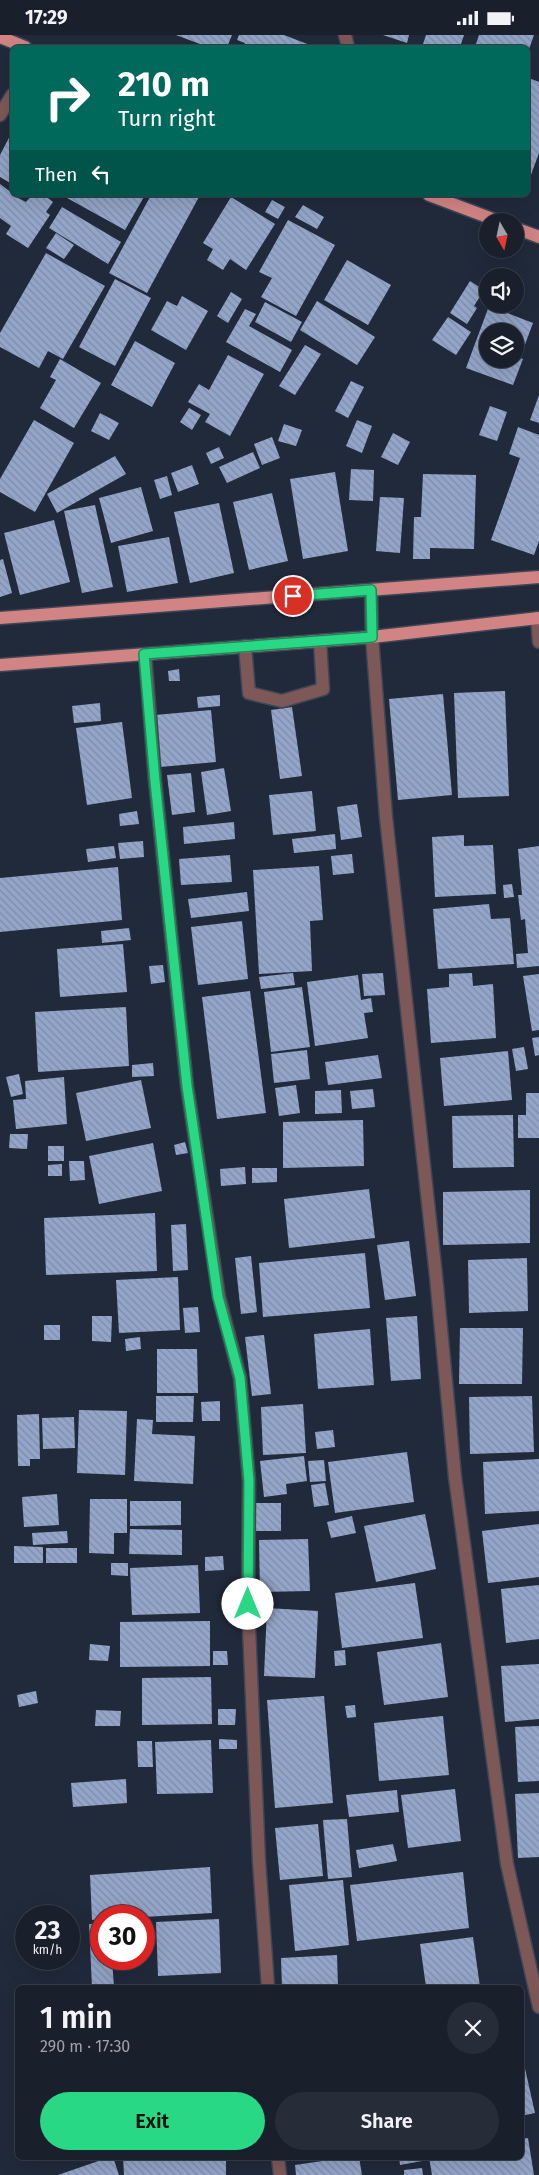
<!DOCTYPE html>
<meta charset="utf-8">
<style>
body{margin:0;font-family:"Fira Sans",sans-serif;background:#262d38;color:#f1f3f6;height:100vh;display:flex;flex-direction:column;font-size:19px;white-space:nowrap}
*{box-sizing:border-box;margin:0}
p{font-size:16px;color:#9fa3a9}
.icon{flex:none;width:28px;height:28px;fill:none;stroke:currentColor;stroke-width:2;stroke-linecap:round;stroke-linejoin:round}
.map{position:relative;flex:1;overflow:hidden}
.drawer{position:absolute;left:15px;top:1950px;width:509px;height:175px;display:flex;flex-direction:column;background:#19202c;border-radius:8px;box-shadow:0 5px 20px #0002,0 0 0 1px #373e48}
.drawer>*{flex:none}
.banner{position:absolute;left:10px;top:10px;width:520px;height:152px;border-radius:8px;box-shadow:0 5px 20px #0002,0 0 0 1px #373e48;background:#00695c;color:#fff;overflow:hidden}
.needle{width:32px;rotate:171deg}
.controls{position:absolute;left:479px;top:178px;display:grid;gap:10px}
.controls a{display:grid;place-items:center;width:45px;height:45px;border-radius:50%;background:#19202c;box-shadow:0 5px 20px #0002,0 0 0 1px #373e48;font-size:25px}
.speed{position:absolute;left:15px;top:1870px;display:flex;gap:10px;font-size:25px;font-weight:700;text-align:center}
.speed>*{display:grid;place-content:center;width:65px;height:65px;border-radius:50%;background:#19202c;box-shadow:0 5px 20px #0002,0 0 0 1px #373e48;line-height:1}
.speed small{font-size:12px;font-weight:400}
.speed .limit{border:8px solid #d22;background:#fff;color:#111}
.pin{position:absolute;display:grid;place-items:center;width:42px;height:42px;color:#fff;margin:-21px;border:2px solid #fff;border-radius:50%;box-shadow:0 1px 5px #0007}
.me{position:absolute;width:55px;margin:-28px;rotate:0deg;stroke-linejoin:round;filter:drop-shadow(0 0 4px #0008)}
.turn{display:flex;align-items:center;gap:18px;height:105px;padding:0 25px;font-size:22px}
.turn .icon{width:65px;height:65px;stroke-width:2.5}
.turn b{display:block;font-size:35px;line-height:42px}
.then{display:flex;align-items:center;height:48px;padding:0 25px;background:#0003;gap:10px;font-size:19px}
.round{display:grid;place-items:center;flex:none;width:52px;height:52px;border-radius:26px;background:#262d38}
.headline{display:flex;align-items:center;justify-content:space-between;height:85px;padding:0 25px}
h1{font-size:30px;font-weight:600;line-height:38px}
.primary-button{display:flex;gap:10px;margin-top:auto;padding:10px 25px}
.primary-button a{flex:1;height:58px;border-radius:30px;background:#28d885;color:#111;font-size:20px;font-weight:600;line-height:58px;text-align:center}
.primary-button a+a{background:#262d38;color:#f1f3f6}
.status{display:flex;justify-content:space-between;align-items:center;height:35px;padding:0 25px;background:#19202c;direction:ltr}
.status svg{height:14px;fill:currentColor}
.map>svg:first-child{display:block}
.building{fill:url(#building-back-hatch);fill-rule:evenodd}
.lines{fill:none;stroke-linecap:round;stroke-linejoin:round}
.minor-casing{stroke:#3e4757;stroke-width:15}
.major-casing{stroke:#3e4757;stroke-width:15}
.minor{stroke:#7e5857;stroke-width:12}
.major{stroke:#d28383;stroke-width:12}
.route-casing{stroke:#1a8c56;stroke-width:12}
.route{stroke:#28d885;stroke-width:9}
</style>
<div class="status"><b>17:29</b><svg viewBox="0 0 49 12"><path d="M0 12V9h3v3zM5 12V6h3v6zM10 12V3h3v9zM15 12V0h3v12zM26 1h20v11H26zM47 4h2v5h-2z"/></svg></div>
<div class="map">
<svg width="539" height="2140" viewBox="0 0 539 2140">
<defs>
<pattern id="building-back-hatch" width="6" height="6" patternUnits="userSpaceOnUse" patternTransform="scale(1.25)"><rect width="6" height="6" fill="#93a5c8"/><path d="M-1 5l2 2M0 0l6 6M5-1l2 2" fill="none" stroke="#7e8ca8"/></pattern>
</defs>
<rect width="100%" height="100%" fill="#212a3b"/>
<path class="building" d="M176,0h56l-5,12h-19z
M239,0h45l31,12h-71l1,-4 -8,-3z
M383,0h26l-2,8z
M426,0h38l-4,12h-38z
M479,0h55l-6,17v-5h-53z
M529,43l10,4v71l-11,30z
M12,97v52l-12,-7v-22z
M0,149l12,9v2l14,7 6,-7h12l9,7 -7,10 4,3 -22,33 -22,-14 5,-8 -11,-8z
M69,160h76l-20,35 -58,-32z
M151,160h49l-53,98 -38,-20z
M231,162l44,27 -29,46 -16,-11 -7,11 -16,-10 6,-11 -10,-6z
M272,165l13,7 -7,12 -13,-7z
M303,170l21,12 -7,12 -22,-12z
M62,172l59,35 -13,22 -59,-36z
M288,185l47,25 -39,71 -35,-19 11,-19 -13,-6z
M56,198l18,12 -10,14 -18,-11z
M46,218l59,33 -42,73 -15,-8 -9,17 -39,-21v-14z
M347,225l44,25 -23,40 -44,-25z
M115,244l36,19 -36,68 -36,-19z
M470,246l14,9 -10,16 3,2 -10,16 -17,-11z
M231,257l11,7 -14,24 -11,-7z
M182,261l26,15 -22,39 -35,-20 16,-29 10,5z
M317,266l58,36 -18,28 -57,-35z
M265,267l37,20 -11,20 -36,-20z
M489,271l44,17 -13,35 3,1 -10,26 -47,-17zM488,296h27v28h-27z
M245,274l11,5 -7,12 43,24 -12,22 -54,-30z
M448,282l23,15 -15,23 -24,-15z
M135,306l40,22 -23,44 -41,-22z
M305,310l16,9 -26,41 -16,-9z
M228,320l36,19 -34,62 -25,-14 5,-8 -22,-12 11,-18 10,6z
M60,324l41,24 -27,45 -34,-20 16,-28 -6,-3z
M351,346l13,6 -16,31 -13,-7z
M539,360v28l-9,-3z
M490,371l17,6 -10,29 -18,-6z
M189,373l12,7 -9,15 -12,-8z
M100,378l19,10 -10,17 -18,-9z
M34,385l40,23 -39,69 -35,-20v-13z
M357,385l15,6 -10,27 -16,-7z
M284,389l18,6 -6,16 -18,-5z
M518,392l21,8v106l-5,14 -43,-15 29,-82 -11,-4z
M393,398l17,9 -12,23 -17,-8z
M272,402l8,21 -18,7 -8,-21z
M219,412l5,11 -13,6 -5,-11z
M253,417l7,16 -33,15 -8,-16z
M115,421l11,18 -69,39 -10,-19z
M192,430l7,19 -21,8 -7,-19z
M351,434l23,1 -1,31 -24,-1z
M335,437l13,79 -45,8 -13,-80z
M423,439l53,1 -2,74 -44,-1v11h-17l1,-42h7z
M167,441l5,19 -12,4 -6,-19z
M141,452l12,44 -42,12 -12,-45z
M272,458l16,68 -39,9 -16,-68z
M380,462l24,1 -4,55 -24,-2z
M219,468l15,70 -44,10 -16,-71z
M95,470l18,82 -31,6 -18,-82z
M54,485l16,62 -50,13 -16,-62z
M169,502l9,46 -51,9 -9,-46z
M3,524l9,34 -12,4v-37z
M179,634l1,12h-11l-1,-10z
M505,656l4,105 -51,2 -4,-105z
M443,659l9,101 -54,5 -9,-101z
M220,660v11l-22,2 -1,-11z
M100,668l1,18 -27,2 -2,-17z
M292,672l10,69 -22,3 -9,-69z
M211,675l5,52 -56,5 -5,-52z
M122,687l10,76 -45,7 -11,-77z
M224,733l7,43 -24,4 -6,-43z
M191,738l4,39 -23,3 -5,-40z
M312,756l4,40 -43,4 -4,-40z
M357,769l5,33 -21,3 -4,-33z
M137,776l2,13 -19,2 -1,-12z
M234,787l1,17 -51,5 -1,-17z
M335,799l1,15 -42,4 -2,-14z
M464,800v11l29,-1 3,49 -61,3 -3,-60z
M143,806l1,16 -24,2 -2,-16z
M114,811l2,12 -28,4 -2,-13z
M539,811v120l-22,2 -1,-14 12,-1 -3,-34 -4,1 -3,-25h4l-4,-46z
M352,819l2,19 -21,2 -2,-19z
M230,820l2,27 -51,3 -2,-26z
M319,831l4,54 -13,1 2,50 -53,3 -6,-104z
M118,832l4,53 -122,12v-54z
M512,849l2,13 -10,1 -1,-13z
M247,857l2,19 -58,7 -3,-19z
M489,869l2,15 19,-1 4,46 -76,5 -5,-60z
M242,886l6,58 -50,6 -7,-58z
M129,893l2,12 -29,3 -1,-12z
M123,909l4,48 -67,5 -3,-48z
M163,930l2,17 -14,2 -2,-18z
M293,938l2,12 -34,4 -2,-12z
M383,938l2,22 -21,1 -2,-22z
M472,938l1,13 20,-2 3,54 -65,5 -4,-54 22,-2v-13z
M539,939v56l-7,1 -9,-55z
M358,940l3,25 10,-2 2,14 -9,1 4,25 -53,8 -8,-64z
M302,952l8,60 -39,5 -7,-60z
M250,956l16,122 -49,6 -15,-122z
M126,972l3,59 -91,6 -3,-60z
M539,1002v18l-4,1 -3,-18z
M524,1012l4,22 -12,2 -4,-22z
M307,1015l3,29 -36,4 -3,-29z
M508,1016l4,49 -68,6 -4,-48z
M378,1020l4,23 -54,7 -3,-23z
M153,1028l1,13 -22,1v-12z
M19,1039l4,20 -12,3 -5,-20z
M64,1042l3,47 -51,5 -3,-29 13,-1 -1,-18z
M141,1045l10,48 -65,13 -10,-48z
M296,1050l4,28 -21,3 -4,-28z
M373,1054l2,18 -23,2 -2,-18z
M341,1055l1,23 -27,1v-23z
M526,1058h13v45h-21v-23h8z
M513,1080l1,52 -61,1 -1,-52z
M363,1085l1,46 -81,2v-46z
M10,1099h18l-1,15 -18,-1z
M185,1107l3,11 -12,2 -2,-10z
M153,1108l9,48 -63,13 -10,-48z
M48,1111h16v15h-16z
M69,1126h15l1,19 -15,1z
M62,1129v12h-14v-11z
M245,1132l1,17 -25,2 -1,-17z
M252,1133h25v14l-25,1z
M369,1154l6,49 -86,10 -5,-49z
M530,1155v53l-87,2v-53z
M155,1178l2,58 -111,4 -2,-57z
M186,1189l2,46 -15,1 -2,-46z
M409,1206l7,55 -31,4 -8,-55z
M365,1218l5,55 -107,9 -4,-54z
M251,1221l6,56 -16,2 -6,-56z
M527,1223l1,53 -59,2 -1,-53z
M178,1242l2,53 -61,3 -3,-53z
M198,1272l2,25 -15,1 -2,-25z
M92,1281h20l-1,26 -19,-1z
M417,1281l4,63 -30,2 -5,-63z
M44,1290h16v15h-16z
M460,1293h63l-1,56h-63z
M370,1294l4,56 -56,4 -4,-55z
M264,1300l7,59 -19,2 -7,-59z
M140,1302l1,12 -15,2 -1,-12z
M157,1314h40l1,44h-41z
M156,1361h38l-1,26h-37z
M532,1361l2,56 -64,2 -1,-57z
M220,1366v20h-18l-1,-19z
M303,1369l3,49 -43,2 -2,-48z
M79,1375l48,1 -2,64 -48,-2z
M39,1379l1,45h-10v7h-12l-1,-51z
M74,1382l1,31 -32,1 -1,-31z
M137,1384l16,1 -1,14 43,2 -2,48 -59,-3z
M333,1395l2,17 -18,2 -2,-17z
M407,1417l7,50 -79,11 -7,-51z
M304,1421l3,25 -21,3 1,10 -23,3 -4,-36z
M539,1424v52l-54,3 -2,-52z
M324,1425l2,21 -16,1 -2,-21z
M325,1448l4,22 -15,2 -3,-22z
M57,1459l2,31 -35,2 -2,-30z
M90,1464h37v34h-13v21l-25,-1z
M130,1466h51v24l-51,1z
M253,1468h28v28h-28z
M425,1479l11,55 -60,13 -12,-56z
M352,1481l4,17 -25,5 -4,-16z
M539,1489v53l-51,6 -6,-52z
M130,1494l52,1v25l-53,-1z
M67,1496l1,12 -35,2 -1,-12z
M308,1504l2,52 -50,1 -1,-52z
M14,1511l29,1v16h-29z
M46,1513h31v15h-31z
M223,1521l1,14 -19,1v-14z
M111,1528h17v13l-17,-1z
M198,1530l2,48 -68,2 -2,-47z
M415,1548l8,55 -81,10 -7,-55z
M539,1550v54l-33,4 -5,-54z
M267,1573l51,3 -3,67 -51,-2z
M210,1586v45l-90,1v-45z
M441,1608l7,54 -64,8 -7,-53z
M90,1609l20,2 -2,15 -19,-1z
M345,1615l1,15 -11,1 -1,-15z
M213,1616h14l1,14h-15z
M539,1629v55l-34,3 -4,-56z
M211,1642l1,47 -70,1v-47z
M36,1656l2,12 -19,4 -2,-12z
M324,1661l9,107 -58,5 -8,-108z
M355,1670l1,12 -9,1 -2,-12z
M218,1674h18l-1,16h-17z
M96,1675l25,1 -1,15h-25z
M443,1681l6,59 -70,6 -5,-58z
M539,1691v55l-21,1 -3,-55z
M219,1704l18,1v9h-18z
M211,1705l2,53 -56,1 -2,-52z
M137,1706h15l1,26h-15z
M126,1744l1,24 -54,4 -2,-24z
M455,1754l6,52 -53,7 -7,-53z
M397,1755l2,22 -50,5 -3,-22z
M539,1758v64l-21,1 -3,-64z
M347,1784l5,58 -24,2 -5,-59z
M318,1789l5,52 -43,4 -5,-52z
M393,1809l4,17 -38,7 -3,-18z
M210,1832l2,46 -68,4 -43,-1v3l-9,1 -2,-45z
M463,1837l6,56 -112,13 -7,-56z
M343,1845l6,65 -54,6 -6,-66z
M219,1884l2,54 -63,3 -2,-54z
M89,1889h12v35h11l2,28h-22z
M473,1902l7,50h-54l-6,-43z
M337,1920l1,32h-56l-1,-29z
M524,2029l11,49 -14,3v-51z
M528,2103l6,37h-102l-3,-18h92v-18z
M110,2122h3l6,18h-61z
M123,2122h103v18h-102z
M350,2122h9l3,18h-66l-1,-10z
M399,2122h23v4l-22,4z
M422,2133l1,7h-19v-5z"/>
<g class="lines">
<defs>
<path id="minor" d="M345,0l3,12
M0,80l12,-20
M371,555l1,47 14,180 50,459 19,201 52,387 32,143
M537,583l2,24
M245,611l4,47 33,8 41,-12 -3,-48
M145,619l10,127 32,305 32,211 21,81 9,103 -1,123 11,257 9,126
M278,2122l2,18"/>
<path id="major" d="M0,2l25,10
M429,160l69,26
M515,193l24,9
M0,583l539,-41
M0,630l372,-28 167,-19"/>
</defs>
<use href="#minor" class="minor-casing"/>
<use href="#major" class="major-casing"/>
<use href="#minor" class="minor"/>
<use href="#major" class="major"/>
</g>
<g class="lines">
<defs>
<path id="route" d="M248,1569l1,-123 -9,-103 -22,-81 -31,-211 -32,-305 -11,-127 228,-17 -1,-47 -78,6"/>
</defs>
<use href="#route" class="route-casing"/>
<use href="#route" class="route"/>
</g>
</svg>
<div class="controls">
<a><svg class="needle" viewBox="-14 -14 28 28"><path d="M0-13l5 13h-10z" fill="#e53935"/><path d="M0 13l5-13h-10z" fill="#9fa3a9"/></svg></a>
<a><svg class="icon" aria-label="sound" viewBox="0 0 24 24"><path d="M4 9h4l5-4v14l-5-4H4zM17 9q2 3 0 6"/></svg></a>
<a><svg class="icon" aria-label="layers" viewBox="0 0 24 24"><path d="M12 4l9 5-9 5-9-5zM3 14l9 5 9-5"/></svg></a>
</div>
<div class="speed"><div>23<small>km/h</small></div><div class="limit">30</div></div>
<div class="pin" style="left:293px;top:561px;background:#d93025"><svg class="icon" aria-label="arrive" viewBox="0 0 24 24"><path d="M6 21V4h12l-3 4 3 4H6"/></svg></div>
<svg class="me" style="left:248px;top:1569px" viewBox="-20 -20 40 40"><circle r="19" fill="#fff"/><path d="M0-13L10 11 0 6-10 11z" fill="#28d885"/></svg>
<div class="banner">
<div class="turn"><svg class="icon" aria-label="right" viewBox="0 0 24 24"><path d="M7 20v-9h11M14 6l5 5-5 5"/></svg><div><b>210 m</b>Turn right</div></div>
<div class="then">Then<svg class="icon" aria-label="left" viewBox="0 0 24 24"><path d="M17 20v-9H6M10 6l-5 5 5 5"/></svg></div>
</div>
<section class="drawer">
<div class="headline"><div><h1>1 min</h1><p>290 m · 17:30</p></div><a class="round"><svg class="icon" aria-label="close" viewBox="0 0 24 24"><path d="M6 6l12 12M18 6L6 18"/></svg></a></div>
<div class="primary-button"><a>Exit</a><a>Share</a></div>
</section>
</div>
